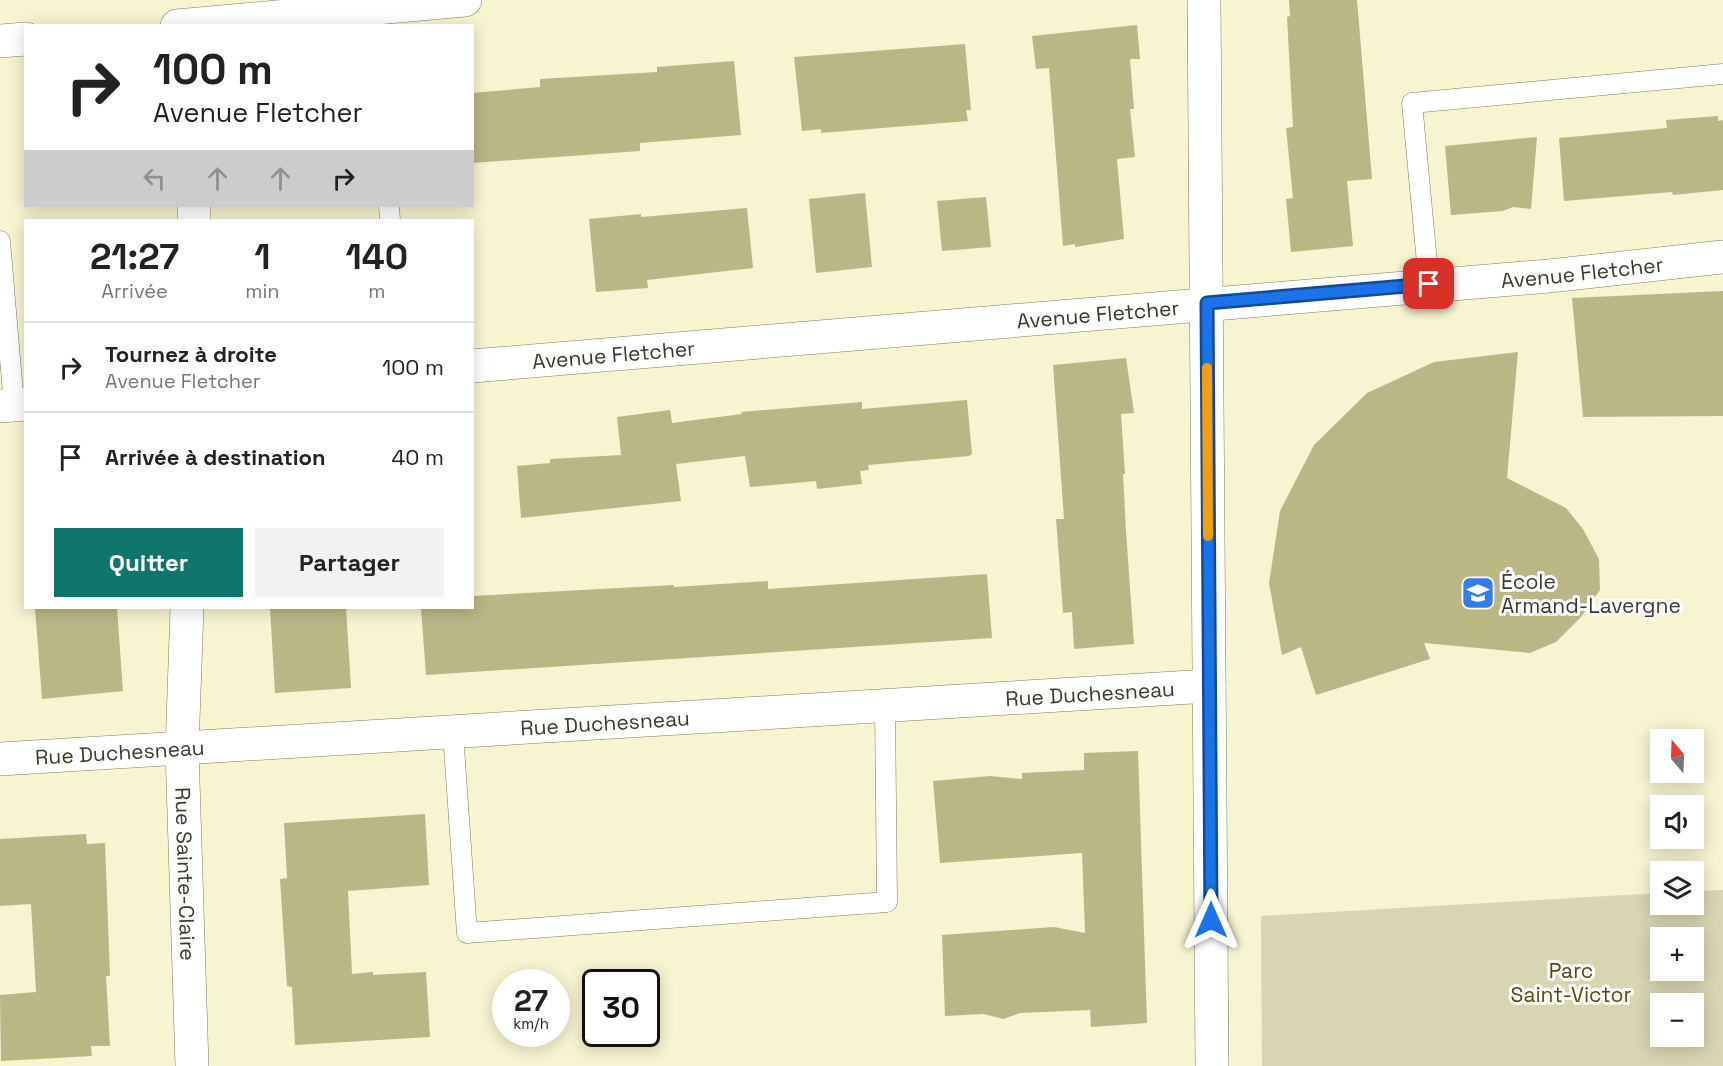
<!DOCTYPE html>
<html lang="fr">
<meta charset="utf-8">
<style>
body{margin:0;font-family:"Space Grotesk",sans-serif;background:#f2f2f2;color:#222;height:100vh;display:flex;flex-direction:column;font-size:22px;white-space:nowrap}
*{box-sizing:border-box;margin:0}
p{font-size:20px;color:#767676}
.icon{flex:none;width:33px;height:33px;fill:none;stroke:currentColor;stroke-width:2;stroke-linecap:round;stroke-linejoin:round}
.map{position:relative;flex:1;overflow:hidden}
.panel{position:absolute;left:24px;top:219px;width:450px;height:390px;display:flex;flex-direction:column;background:#fff;border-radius:0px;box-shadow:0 3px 15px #0003}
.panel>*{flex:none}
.hud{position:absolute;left:24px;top:24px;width:450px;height:183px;border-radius:0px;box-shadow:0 3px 15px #0003;background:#fff;color:#222;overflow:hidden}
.needle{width:39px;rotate:341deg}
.tools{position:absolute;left:1650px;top:729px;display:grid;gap:12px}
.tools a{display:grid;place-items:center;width:54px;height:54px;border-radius:0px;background:#fff;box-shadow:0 3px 15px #0003;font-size:30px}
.speed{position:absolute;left:492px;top:969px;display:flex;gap:12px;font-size:30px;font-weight:700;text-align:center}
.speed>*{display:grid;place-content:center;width:78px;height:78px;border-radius:50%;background:#fff;box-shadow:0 3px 15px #0003;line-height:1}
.speed small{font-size:15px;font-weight:400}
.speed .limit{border:3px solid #111;border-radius:9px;background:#fff;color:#111}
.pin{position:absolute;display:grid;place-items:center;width:51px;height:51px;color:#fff;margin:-26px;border-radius:12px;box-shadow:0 3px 9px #0006}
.me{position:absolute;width:66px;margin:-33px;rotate:0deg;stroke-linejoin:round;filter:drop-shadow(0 0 4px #0008)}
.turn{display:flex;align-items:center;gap:21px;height:126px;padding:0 30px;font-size:27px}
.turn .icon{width:78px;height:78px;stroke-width:2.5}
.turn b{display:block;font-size:42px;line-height:51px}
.lanes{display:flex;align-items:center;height:57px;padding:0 30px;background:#0003;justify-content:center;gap:30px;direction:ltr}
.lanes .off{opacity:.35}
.eta{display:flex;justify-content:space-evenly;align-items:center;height:102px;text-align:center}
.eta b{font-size:36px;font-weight:800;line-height:42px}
.button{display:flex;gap:12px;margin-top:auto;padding:12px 30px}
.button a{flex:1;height:69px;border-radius:0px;background:#0f766e;color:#fff;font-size:24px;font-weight:800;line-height:69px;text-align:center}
.button a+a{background:#f2f2f2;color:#222}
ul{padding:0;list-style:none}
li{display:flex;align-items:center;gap:18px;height:90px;padding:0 30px;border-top:2px solid #e0e0e0}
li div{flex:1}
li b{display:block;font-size:22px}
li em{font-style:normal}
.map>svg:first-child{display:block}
.green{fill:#d8d5b1;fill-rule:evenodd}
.building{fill:#bbb784}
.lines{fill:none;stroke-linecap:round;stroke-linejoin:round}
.service-casing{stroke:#7d7b5b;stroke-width:21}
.minor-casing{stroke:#7d7b5b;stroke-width:34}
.service{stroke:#fff;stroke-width:20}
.minor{stroke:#fff;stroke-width:33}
.route-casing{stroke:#114b97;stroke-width:15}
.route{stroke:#1a73e8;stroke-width:10}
.slow{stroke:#f59e0b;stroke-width:10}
.labels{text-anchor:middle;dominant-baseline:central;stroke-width:6;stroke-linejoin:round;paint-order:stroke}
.street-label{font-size:21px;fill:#3a392b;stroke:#fff}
.poi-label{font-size:21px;fill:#3a392b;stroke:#fff;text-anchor:start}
.park-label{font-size:21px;fill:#504a0c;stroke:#fff}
</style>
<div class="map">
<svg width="1723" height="1066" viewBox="0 0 1723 1066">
<rect width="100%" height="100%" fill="#f7f4d0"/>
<path class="green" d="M1723,890v176h-461l-1,-150 399,-23v11h34v-13zM1660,938h34v32h-34zM1660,1004h34v32h-34z"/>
<path class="building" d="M1289,0h68l15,179 -25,2 6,65 -62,6 -5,-53 7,-1 -7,-70 7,-1 -6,-110 3,-1z
M1137,25l3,34h-10l4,50h-4l5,48 -18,2 7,80 -49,8v-3l-12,2 -14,-178 -13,1 -4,-33z
M965,44l6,66h-5l2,11 -147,12v-4l-19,2 -8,-74z
M734,61l7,74 -101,8v8l-168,12v-70l68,-6v-8l117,-7v-5z
M1718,116v5l5,-1v70l-50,5 -1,-3 -108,9 -5,-63 108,-10 -1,-8z
M1537,137l-6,72 -18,-2 -10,4 -52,4 -6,-69z
M865,193l7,74 -56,6 -7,-74z
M986,197l5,50 -49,4 -5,-50z
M747,208l6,60 -106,12 1,8 -52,4 -7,-73 52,-5v3z
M1723,291v125l-140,1 -11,-119z
M1518,352l-11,126 59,30 17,21 16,30 1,31 -19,27 -25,25 -26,11 -106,-10 6,16 -114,36 -15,-48 -19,8 -13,-72 11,-72 34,-66 53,-52 67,-31z
M1126,358l8,55 -13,1 4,60h-2l3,57 8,113 -60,5 -2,-37 -9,1 -4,-55 -3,-39h8l-11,-154z
M967,400l5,54 -3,2 -101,9 1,5 -9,1 2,13 -45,5 -1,-8 -66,6 -5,-31 -69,8 5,37 -160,17 -4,-52 33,-3v-4l71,-4 -4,-38 53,-7 2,13 70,-9 -1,-2 121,-10v7z
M987,574l5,64 -566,37 -5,-67h51v-12l202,-11v2l94,-6v8z
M35,608h82l6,83 -81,8z
M270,608h76l5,80 -76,5z
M1138,751l9,272 -56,4 -1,-17 -70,3 -17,6 -19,-5 -39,2 -3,-81 112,-8 31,6 -3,-80 -142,10 -7,-82 57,-5 32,3v-6l62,-3v-17z
M425,814l4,71 -81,6 4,83 21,-2v3l53,-3 4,65 -135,8 -3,-58 -5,-1 -7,-107 7,-1 -3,-55z
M86,834l1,10 18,-1 5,133h-4l4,70h-19l1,10 -91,5 -1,-66 36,-3 -5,-88 -31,2v-67z"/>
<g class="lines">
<defs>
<path id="service" d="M389,206l1,14
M0,241l14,164
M1429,284l-17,-181 311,-29
M453,733l14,200 420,-31 -2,-196"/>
<g id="minor">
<path d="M1204,0l8,1066"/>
<path d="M177,26l288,-26"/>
<path d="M0,41l26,-2"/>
<path d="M194,206v14"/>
<path id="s1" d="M472,366l1077,-90 174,-19"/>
<path d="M0,406l26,-2"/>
<path id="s2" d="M187,608l-5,141 10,317"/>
<path id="s3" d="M0,759l1209,-73"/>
</g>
</defs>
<use href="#service" class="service-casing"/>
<use href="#minor" class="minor-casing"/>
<use href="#service" class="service"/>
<use href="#minor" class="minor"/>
</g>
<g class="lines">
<defs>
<path id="route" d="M1211,920l-4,-617 222,-19"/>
</defs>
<use href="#route" class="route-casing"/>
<use href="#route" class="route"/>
<path class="slow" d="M1207,368l1,168"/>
</g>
<defs>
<symbol id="school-square" viewBox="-11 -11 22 22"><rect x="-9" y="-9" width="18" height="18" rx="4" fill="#347ce9" stroke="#fff"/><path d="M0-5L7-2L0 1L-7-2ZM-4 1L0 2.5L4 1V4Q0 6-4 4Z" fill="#fff"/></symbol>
</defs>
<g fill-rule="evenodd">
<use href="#school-square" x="1459" y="574" width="38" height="38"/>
</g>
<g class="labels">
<g class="street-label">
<text stroke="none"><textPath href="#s1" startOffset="1114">Avenue Fletcher</textPath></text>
<text stroke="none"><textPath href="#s1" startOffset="628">Avenue Fletcher</textPath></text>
<text stroke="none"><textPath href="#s1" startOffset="142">Avenue Fletcher</textPath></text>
<text stroke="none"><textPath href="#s3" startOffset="1092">Rue Duchesneau</textPath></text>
<text stroke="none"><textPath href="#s3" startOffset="606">Rue Duchesneau</textPath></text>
<text stroke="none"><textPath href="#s3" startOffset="120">Rue Duchesneau</textPath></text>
<text stroke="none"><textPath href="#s2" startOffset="266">Rue Sainte-Claire</textPath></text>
</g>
<g class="poi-label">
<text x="1501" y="581">École<tspan x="1501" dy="24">Armand-Lavergne</tspan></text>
</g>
<g class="park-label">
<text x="1571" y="970">Parc<tspan x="1571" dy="24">Saint-Victor</tspan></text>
</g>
</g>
</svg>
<div class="tools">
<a><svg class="needle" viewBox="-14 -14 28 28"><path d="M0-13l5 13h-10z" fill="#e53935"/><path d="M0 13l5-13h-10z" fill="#767676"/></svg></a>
<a><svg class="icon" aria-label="sound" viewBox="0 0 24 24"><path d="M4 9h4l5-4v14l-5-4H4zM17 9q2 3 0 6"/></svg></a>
<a><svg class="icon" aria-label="layers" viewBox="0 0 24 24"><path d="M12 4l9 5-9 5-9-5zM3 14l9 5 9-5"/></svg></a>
<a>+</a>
<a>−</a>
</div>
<div class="speed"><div>27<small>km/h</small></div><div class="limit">30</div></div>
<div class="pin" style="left:1429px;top:284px;background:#d93025"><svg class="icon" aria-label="arrive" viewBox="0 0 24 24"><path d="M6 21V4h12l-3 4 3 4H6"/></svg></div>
<svg class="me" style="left:1211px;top:920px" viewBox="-20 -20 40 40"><path d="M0-17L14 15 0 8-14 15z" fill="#1a73e8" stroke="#fff" stroke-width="4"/></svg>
<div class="hud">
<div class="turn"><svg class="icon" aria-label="right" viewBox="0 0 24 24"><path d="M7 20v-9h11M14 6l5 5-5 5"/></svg><div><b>100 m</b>Avenue Fletcher</div></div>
<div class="lanes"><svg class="icon off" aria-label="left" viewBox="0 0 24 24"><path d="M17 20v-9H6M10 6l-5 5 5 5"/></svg><svg class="icon off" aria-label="ahead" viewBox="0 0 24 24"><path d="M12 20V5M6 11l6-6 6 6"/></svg><svg class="icon off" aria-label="ahead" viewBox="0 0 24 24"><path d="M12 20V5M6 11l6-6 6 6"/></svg><svg class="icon" aria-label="right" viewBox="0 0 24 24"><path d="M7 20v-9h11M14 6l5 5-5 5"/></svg></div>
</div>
<section class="panel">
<div class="eta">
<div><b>21:27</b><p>Arrivée</p></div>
<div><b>1</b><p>min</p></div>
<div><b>140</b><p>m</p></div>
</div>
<ul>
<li><svg class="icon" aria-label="right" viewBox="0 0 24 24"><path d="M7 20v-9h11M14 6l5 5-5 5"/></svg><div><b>Tournez à droite</b><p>Avenue Fletcher</p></div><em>100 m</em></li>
<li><svg class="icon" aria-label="arrive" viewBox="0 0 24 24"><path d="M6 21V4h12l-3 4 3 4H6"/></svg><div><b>Arrivée à destination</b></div><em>40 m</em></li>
</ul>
<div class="button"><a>Quitter</a><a>Partager</a></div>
</section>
</div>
